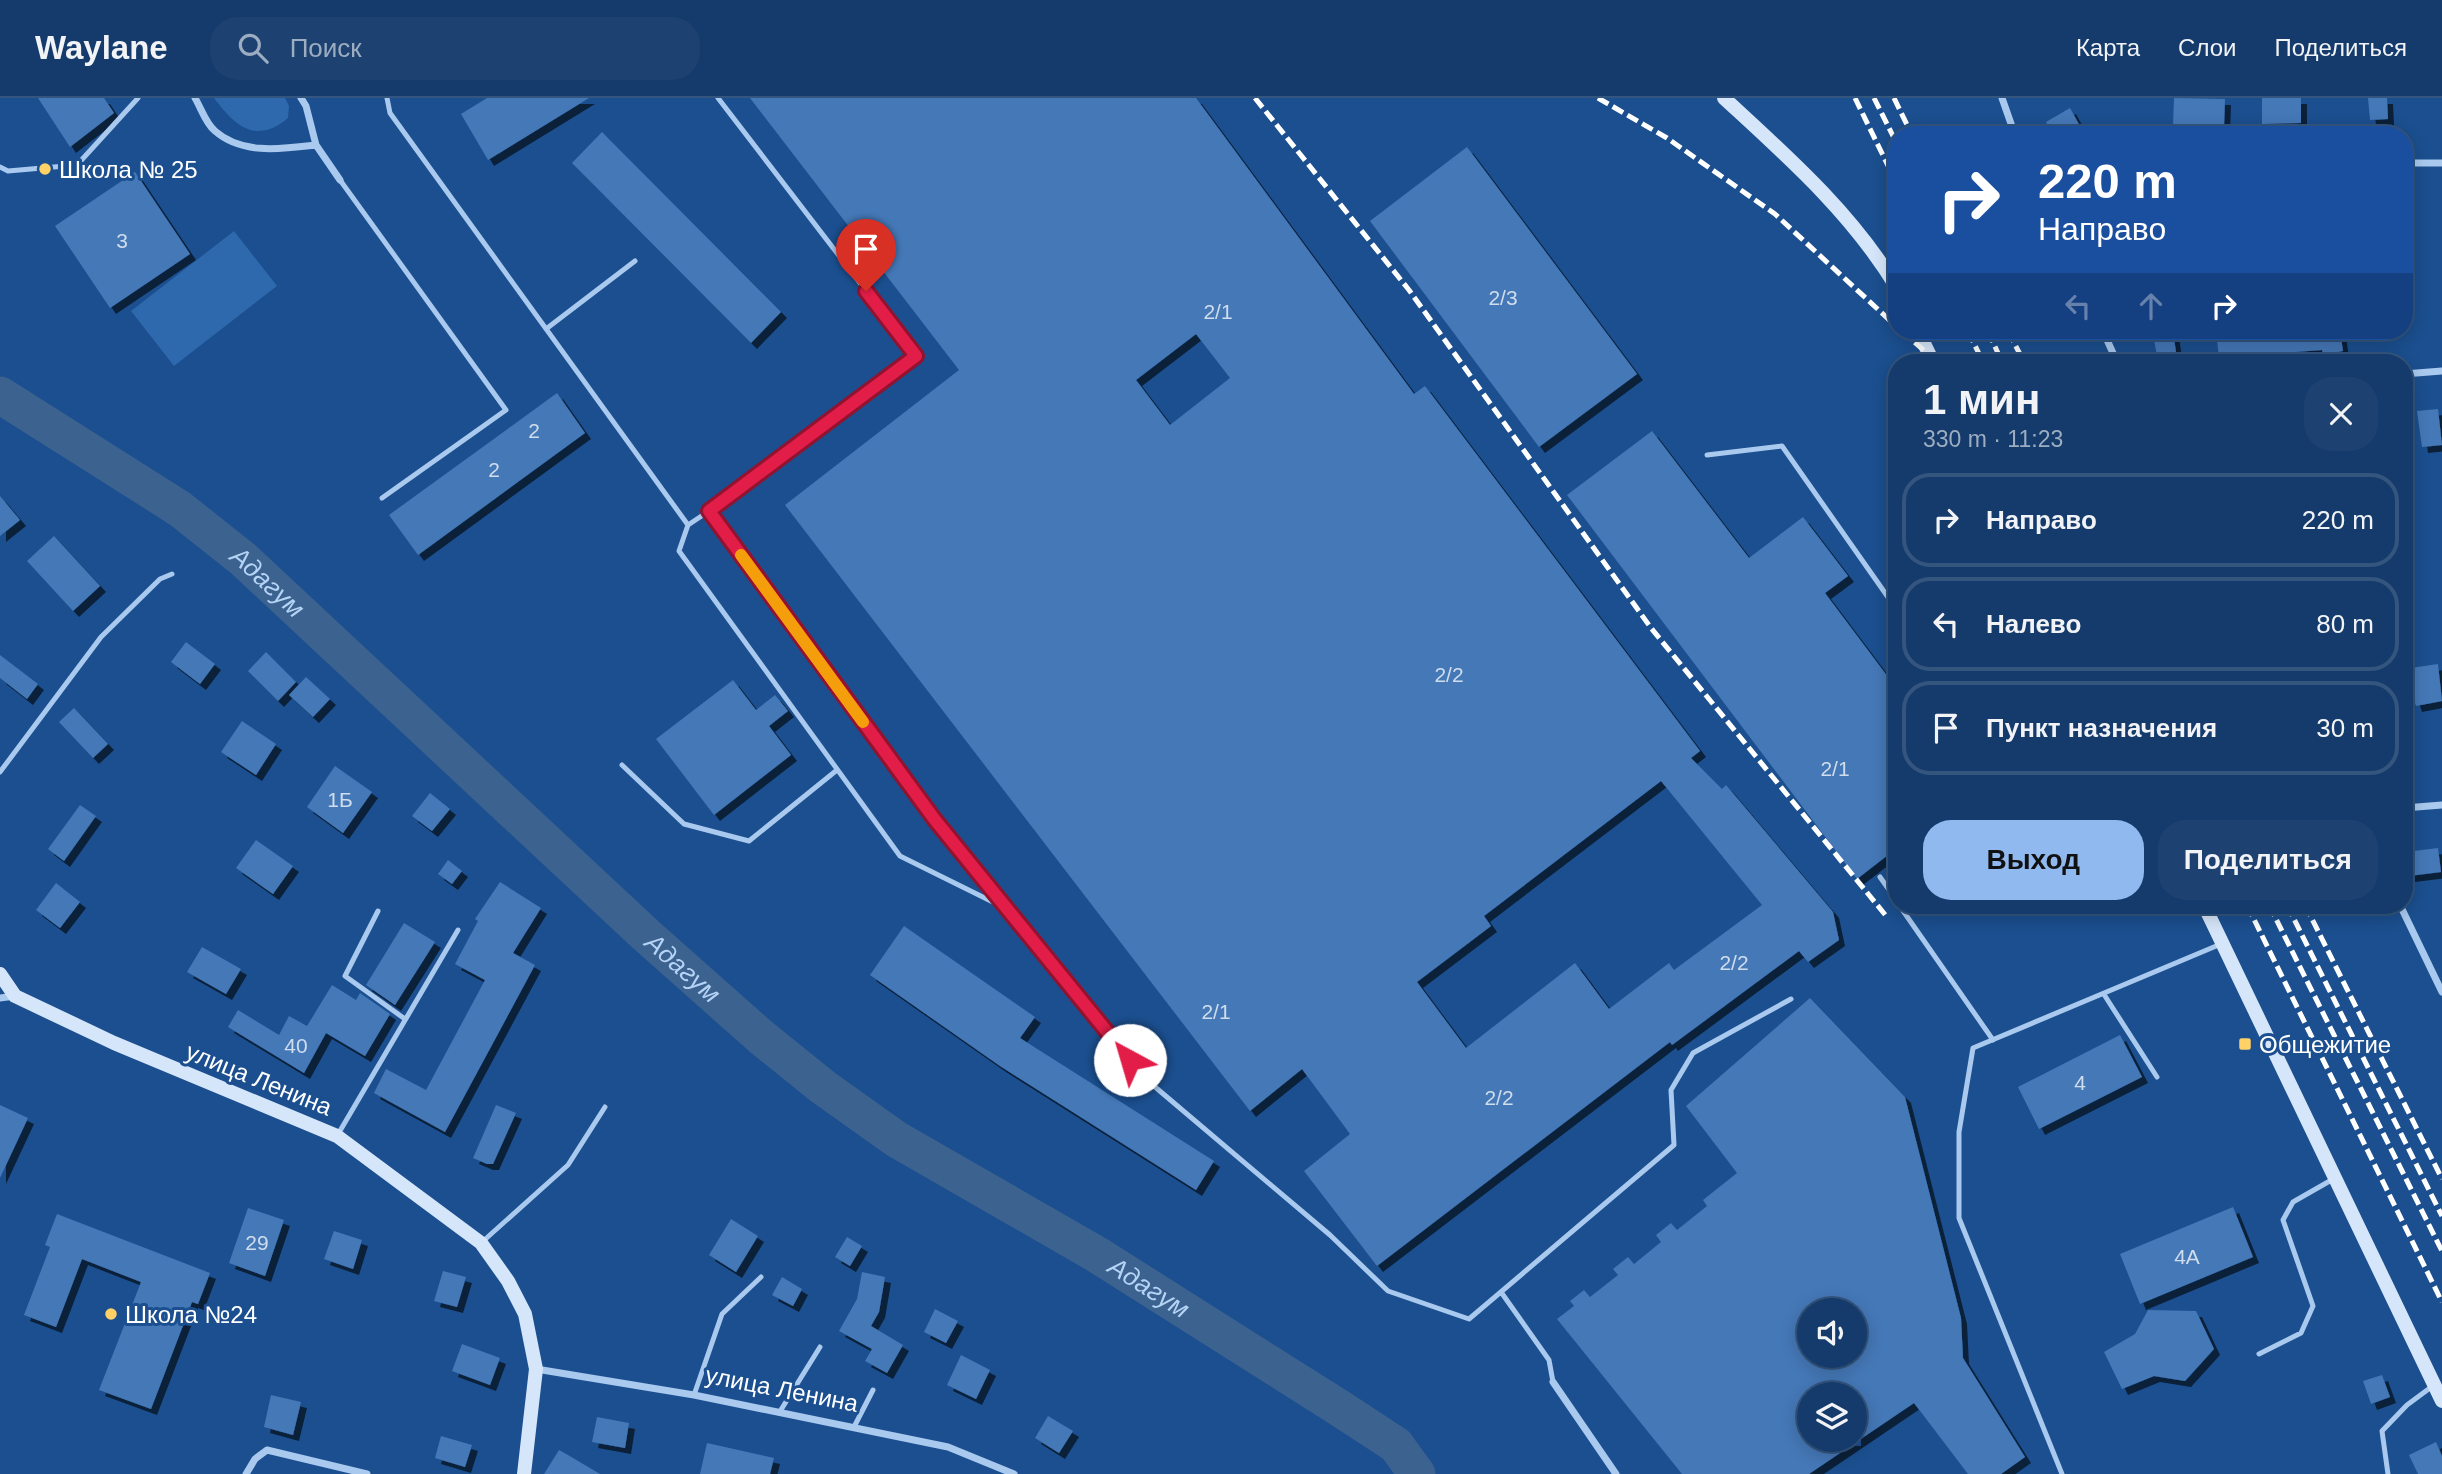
<!DOCTYPE html>
<html lang="ru">
<meta charset="utf-8">
<style>
body{margin:0;font-family:Arial,sans-serif;background:#1d4271;color:#f1f3f6;height:100vh;display:flex;flex-direction:column;font-size:26px;white-space:nowrap}
*{box-sizing:border-box;margin:0}
p{font-size:23px;color:#9dadc1}
.icon{flex:none;width:38px;height:38px;fill:none;stroke:currentColor;stroke-width:2;stroke-linecap:round;stroke-linejoin:round}
.map{position:relative;flex:1;overflow:hidden}
.sheet{position:absolute;left:1888px;top:256px;width:525px;height:560px;display:flex;flex-direction:column;background:#143b6b;border-radius:28px;box-shadow:0 4px 18px #0003,0 0 0 2px #33557e}
.sheet>*{flex:none}
.guide{position:absolute;left:1888px;top:28px;width:525px;height:214px;border-radius:28px;box-shadow:0 4px 18px #0003,0 0 0 2px #33557e;background:#1a4fa0;color:#fff;overflow:hidden}
.tools{position:absolute;left:1797px;top:1200px;display:grid;gap:14px}
.tools a{display:grid;place-items:center;width:70px;height:70px;border-radius:50%;background:#143b6b;box-shadow:0 4px 18px #0003,0 0 0 2px #33557e;font-size:35px}
.pin{position:absolute;display:grid;place-items:center;width:60px;height:60px;color:#fff;margin:-72px -30px;border-radius:50% 50% 50% 0;rotate:-45deg;box-shadow:0 0 7px #0007}
.pin .icon{rotate:45deg}
.me{position:absolute;width:77px;margin:-38px;rotate:321deg;stroke-linejoin:round;filter:drop-shadow(0 0 5px #0008)}
.turn{display:flex;align-items:center;gap:24px;height:147px;padding:0 35px;font-size:32px}
.turn .icon{width:91px;height:91px;stroke-width:2.5}
.turn b{display:block;font-size:49px;line-height:60px}
.lanes{display:flex;align-items:center;height:66px;padding:0 35px;background:#0003;justify-content:center;gap:35px;direction:ltr}
.lanes .off{opacity:.35}
.round{display:grid;place-items:center;flex:none;width:74px;height:74px;border-radius:28px;background:#1d4271}
.head{display:flex;align-items:center;justify-content:space-between;height:119px;padding:0 35px}
h1{font-size:42px;font-weight:600;line-height:52px}
.button{display:flex;gap:14px;margin-top:auto;padding:14px 35px}
.button a{flex:1;height:80px;border-radius:28px;background:#90b9f0;color:#111;font-size:28px;font-weight:600;line-height:80px;text-align:center}
.button a+a{background:#1d4271;color:#f1f3f6}
ul{padding:0;list-style:none}
li{display:flex;align-items:center;gap:21px;height:94px;margin:0 14px 10px;padding:0 21px;border:4px solid #33557e;border-radius:28px}
li div{flex:1}
li b{display:block;font-size:26px}
li em{font-style:normal}
header{display:flex;align-items:center;gap:42px;box-sizing:border-box;height:98px;padding:0 35px;background:#143b6b;border-bottom:2px solid #33557e}
header strong{font-size:33px}
nav{display:flex;gap:38px;margin-inline-start:auto;font-size:24px}
.search{width:490px;height:63px;background:#1d4271;display:flex;align-items:center;gap:18px;box-sizing:border-box;padding:0 24px;border-radius:28px;color:#9dadc1;font-size:26px}
.map>svg:first-child{display:block}
.green{fill:#2e69ad}
.lines{fill:none;stroke-linecap:round;stroke-linejoin:round}
.river{stroke:#3c6290;stroke-width:37}
.building{fill:#4478b7;fill-rule:evenodd;filter:url(#shadow)}
.lane{stroke:#a9c9ee;stroke-width:5}
.street{stroke:#a9c9ee;stroke-width:7}
.secondary{stroke:#d6e6fa;stroke-width:14}
.rail{stroke:#fff;stroke-width:5;stroke-dasharray:12 5;stroke-linecap:butt}
.route-casing{stroke:#92132f;stroke-width:18}
.route{stroke:#e11d48;stroke-width:12}
.slow{stroke:#f59e0b;stroke-width:12}
.poi-dot{fill:#ffd166;stroke:#1b4f8f;stroke-width:2.5}
.labels{text-anchor:middle;dominant-baseline:central;stroke-width:6;stroke-linejoin:round;paint-order:stroke}
.number-label{font-size:21px;fill:#d0dded}
.poi-label{font-size:24px;fill:#fff;stroke:#1b4f8f;text-anchor:start}
.street-label{font-size:24px;fill:#fff;stroke:#1b4f8f}
.water-label{font-size:26px;font-style:italic;fill:#b5d3f5;stroke:#1b4f8f}
</style>
<header>
<strong>Waylane</strong>
<div class="search"><svg class="icon" aria-label="search" viewBox="0 0 24 24"><circle cx="10" cy="10" r="6"/><path d="M15 15l6 6"/></svg>Поиск</div>
<nav><a>Карта</a><a>Слои</a><a>Поделиться</a></nav>
</header>
<div class="map">
<svg width="2442" height="1376" viewBox="0 0 2442 1376">
<defs>
<filter id="shadow"><feDropShadow dx="6" dy="6" stdDeviation="0" flood-color="#0009"/></filter>
</defs>
<rect width="100%" height="100%" fill="#1b4f8f"/>
<path class="green" d="M214,0h71l4,8 -1,12c-32,27 -53,8 -74,-20z
M234,133l43,55 -103,80 -43,-55z"/>
<g class="lines">
<path class="river" id="s1" d="M0,297l180,114 63,50 403,376 115,102 62,50 73,52 200,115 245,155 55,36 21,29"/>
</g>
<path class="building" d="M38,0h66l10,15 -44,34z
M487,0h102l-101,62 -27,-46z
M750,0h446l218,296 11,-8 275,365 -9,7 31,31 4,-4 107,127 6,28 -31,22 -9,-11 -127,94 -2,-3 -293,224 -73,-95 46,-37 -48,-65 -52,42 -465,-606 174,-135zM1196,236l34,44 -60,47 -34,-45zM1661,683l101,124 -88,65 -5,-7 -60,46 -34,-46 -109,85 -49,-66 74,-56 -7,-10z
M2174,0l51,1 -1,28 -51,-2z
M2262,0h39v25l-39,1z
M2368,0h19l1,21 -18,1z
M2070,10l11,20 -13,7h-15l-7,-13z
M602,34l179,180 -30,31 -179,-180z
M1467,49l170,227 -98,73 -169,-226z
M135,74l55,82 -80,54 -55,-82z
M2152,233h21l3,21 -19,3z
M2216,233h124l3,20 -20,4 -1,-5 -103,8z
M557,295l28,40 -167,122 -29,-40z
M2438,311l4,36 -20,2 -5,-36z
M1652,333l97,127 54,-41 45,59 -23,17 72,96v159l-40,31 -290,-384z
M0,398l20,24 -20,16z
M54,438l46,50 -27,25 -46,-50z
M186,544l29,22 -15,20 -29,-22z
M266,554l30,30 -18,19 -30,-30z
M0,557l38,29 -11,15 -27,-21z
M2438,566l4,37 -26,5 -12,-37z
M306,579l24,22 -17,18 -24,-22z
M733,582l23,30 19,-15 13,16 -19,15 22,29 -77,60 -58,-76z
M74,610l34,36 -15,14 -34,-36z
M242,623l34,23 -20,31 -35,-23z
M335,668l37,26 -29,41 -36,-26z
M430,695l20,16 -18,22 -20,-15z
M80,707l16,11 -32,45 -16,-12z
M256,742l37,26 -20,28 -37,-26z
M2438,750l3,24 -32,4 -3,-24z
M448,762l14,11 -10,13 -14,-10z
M500,784l41,26 -28,45 22,12 -90,167 -71,-39 12,-24 40,21 59,-110 -30,-16 23,-43 -3,-2z
M56,785l24,19 -20,26 -24,-18z
M404,825l31,19 -40,63 -29,-20z
M904,828l131,91 -15,21 194,123 -18,29 -196,-124 -130,-91z
M202,849l39,22 -15,25 -39,-22z
M332,887l24,15 4,-7 30,21 -25,42 -39,-23 -22,40 -76,-46 10,-17 41,25 10,-19 18,10z
M1810,900l95,99 56,221 2,40 62,99 -24,17h-33l-54,-71 -105,71h-127l-125,-155 17,-13 -4,-5 14,-11 6,7 28,-22 -5,-6 15,-12 6,7 27,-22 -5,-7 15,-12 6,7 30,-24 -4,-6 34,-27 -51,-67zM1810,1213h45v45h-45zM1810,1297h45v45h-45z
M2120,937l22,42 -103,52 -21,-42z
M0,1007l28,13 -28,60z
M496,1007l20,8 -23,51h-6l-14,-6z
M2233,1109l20,50 -113,47 -20,-50z
M248,1110l36,12 -19,56 -36,-13z
M57,1116l153,59 -12,31 -6,-2 -41,107 -52,-19 42,-108 -59,-23 -26,68 -32,-12 26,-68 -5,-2z
M731,1121l27,17 -22,36 -27,-17z
M334,1133l28,9 -9,29 -29,-10z
M847,1139l15,9 -12,20 -15,-9z
M443,1173l23,6 -9,30 -23,-6z
M862,1174l23,5 -6,35 -8,14 32,19 -16,28 -22,-12 7,-12 -33,-18 18,-32z
M782,1179l20,12 -9,17 -21,-11z
M935,1211l23,12 -12,22 -22,-11z
M2148,1212l48,1 18,38 -29,32 -31,-5 -32,13 -18,-37 31,-18z
M462,1246l38,14 -10,27 -38,-14z
M961,1257l29,15 -14,29 -29,-14z
M2382,1277l8,22 -19,7 -8,-23z
M271,1297l30,7 -8,33 -29,-8z
M1048,1318l25,15 -14,22 -24,-15z
M597,1319l32,6 -4,25 -33,-6z
M441,1338l31,9 -7,22 -30,-9z
M2436,1344l6,14v18h-24l-9,-19z
M707,1345l67,15 -4,16h-70z
M559,1352l9,5 32,19h-56z"/>
<g class="lines">
<path class="lane" d="M387,0l3,15 298,412 21,-14
M718,0l198,258 -207,155 226,309 213,261 182,154 58,56 81,28 205,-174 -3,-55 22,-37 98,-54
M0,69l8,4 69,-6 61,-67
M340,82l166,230 -124,88
M546,231l89,-68
M1707,357l75,-9 115,164
M688,427l-9,26 221,305 105,52
M622,667l62,59 65,17 88,-71
M0,674l101,-135 59,-58 12,-5
M1880,779l17,24
M1899,807l94,135
M378,813l-33,65 60,43
M2105,898l52,81
M337,1038l121,-206
M481,1145l87,-78 37,-58
M1501,1194l48,68 4,22
M2259,1256l42,-21 12,-27 -30,-86 10,-18 42,-24
M694,1297l28,-81 39,-37
M779,1315l41,-66
M854,1329l19,-37
M2062,1376l-103,-256v-86l14,-84 248,-104
M2388,1376l-6,-43 25,-26 27,-20"/>
<path class="street" d="M195,0c6,10 11,26 20,33 27,24 67,18 101,14
M301,0l5,8 10,39 24,35
M2002,0l13,37
M2404,65h38
M2103,233l14,31
M2404,276l38,-3
M2404,710l38,-3
M2400,807l42,87
M0,900l15,-2
M536,1271l158,26 254,52 66,27
M1553,1284l63,92
M246,1376l9,-15 12,-9 100,24"/>
<path class="secondary" d="M1724,0c63,58 128,115 173,190
M1918,233l15,31
M2204,807l238,496
M0,876l15,22 99,47 223,93 144,107 27,38 17,33 11,55 -12,105"/>
<path class="rail" d="M1255,0l154,192 242,338 236,289
M1598,0l69,40 108,76 122,113
M1855,0l42,86
M1874,0l23,46
M1894,0l18,37
M1902,233l35,31
M1968,233l15,31
M1988,233l14,31
M2008,233l16,31
M2042,263l1,1
M2247,807l195,397
M2269,807l173,346
M2287,807l155,311
M2305,807l137,274"/>
</g>
<g class="lines">
<defs>
<path id="route" d="M866,193l50,65 -207,155 226,309 195,240"/>
</defs>
<use href="#route" class="route-casing"/>
<use href="#route" class="route"/>
<path class="slow" d="M741,457l122,167"/>
</g>
<g class="poi-dot">
<circle cx="45" cy="71" r="7"/>
<rect x="2238" y="939" width="14" height="14" rx="3.5"/>
<circle cx="111" cy="1216" r="7"/>
</g>
<g class="labels">
<g class="number-label">
<text x="122" y="142">3</text>
<text x="1503" y="199">2/3</text>
<text x="1218" y="213">2/1</text>
<text x="534" y="332">2</text>
<text x="494" y="371">2</text>
<text x="1449" y="576">2/2</text>
<text x="1835" y="670">2/1</text>
<text x="340" y="701">1Б</text>
<text x="1734" y="864">2/2</text>
<text x="1216" y="913">2/1</text>
<text x="296" y="947">40</text>
<text x="2080" y="984">4</text>
<text x="1499" y="999">2/2</text>
<text x="257" y="1144">29</text>
<text x="2187" y="1158">4А</text>
</g>
<g class="poi-label">
<text x="59" y="71">Школа № 25</text>
<text x="2259" y="946">Общежитие</text>
<text x="125" y="1216">Школа №24</text>
</g>
<g class="street-label">
<text transform="translate(259 981) rotate(22)">улица Ленина</text>
<text transform="translate(782 1291) rotate(11)">улица Ленина</text>
</g>
<g class="water-label">
<text stroke="none"><textPath href="#s1" startOffset="327">Адагум</textPath></text>
<text stroke="none"><textPath href="#s1" startOffset="894">Адагум</textPath></text>
<text stroke="none"><textPath href="#s1" startOffset="1461">Адагум</textPath></text>
</g>
</g>
</svg>
<div class="tools">
<a><svg class="icon" aria-label="sound" viewBox="0 0 24 24"><path d="M4 9h4l5-4v14l-5-4H4zM17 9q2 3 0 6"/></svg></a>
<a><svg class="icon" aria-label="layers" viewBox="0 0 24 24"><path d="M12 4l9 5-9 5-9-5zM3 14l9 5 9-5"/></svg></a>
</div>
<div class="pin" style="left:866px;top:193px;background:#d93025"><svg class="icon" aria-label="arrive" viewBox="0 0 24 24"><path d="M6 21V4h12l-3 4 3 4H6"/></svg></div>
<svg class="me" style="left:1130px;top:962px" viewBox="-20 -20 40 40"><circle r="19" fill="#fff"/><path d="M0-13L10 11 0 6-10 11z" fill="#e11d48"/></svg>
<div class="guide">
<div class="turn"><svg class="icon" aria-label="right" viewBox="0 0 24 24"><path d="M7 20v-9h11M14 6l5 5-5 5"/></svg><div><b>220 m</b>Направо</div></div>
<div class="lanes"><svg class="icon off" aria-label="left" viewBox="0 0 24 24"><path d="M17 20v-9H6M10 6l-5 5 5 5"/></svg><svg class="icon off" aria-label="ahead" viewBox="0 0 24 24"><path d="M12 20V5M6 11l6-6 6 6"/></svg><svg class="icon" aria-label="right" viewBox="0 0 24 24"><path d="M7 20v-9h11M14 6l5 5-5 5"/></svg></div>
</div>
<section class="sheet">
<div class="head"><div><h1>1 мин</h1><p>330 m · 11:23</p></div><a class="round"><svg class="icon" aria-label="close" viewBox="0 0 24 24"><path d="M6 6l12 12M18 6L6 18"/></svg></a></div>
<ul>
<li><svg class="icon" aria-label="right" viewBox="0 0 24 24"><path d="M7 20v-9h11M14 6l5 5-5 5"/></svg><div><b>Направо</b></div><em>220 m</em></li>
<li><svg class="icon" aria-label="left" viewBox="0 0 24 24"><path d="M17 20v-9H6M10 6l-5 5 5 5"/></svg><div><b>Налево</b></div><em>80 m</em></li>
<li><svg class="icon" aria-label="arrive" viewBox="0 0 24 24"><path d="M6 21V4h12l-3 4 3 4H6"/></svg><div><b>Пункт назначения</b></div><em>30 m</em></li>
</ul>
<div class="button"><a>Выход</a><a>Поделиться</a></div>
</section>
</div>
